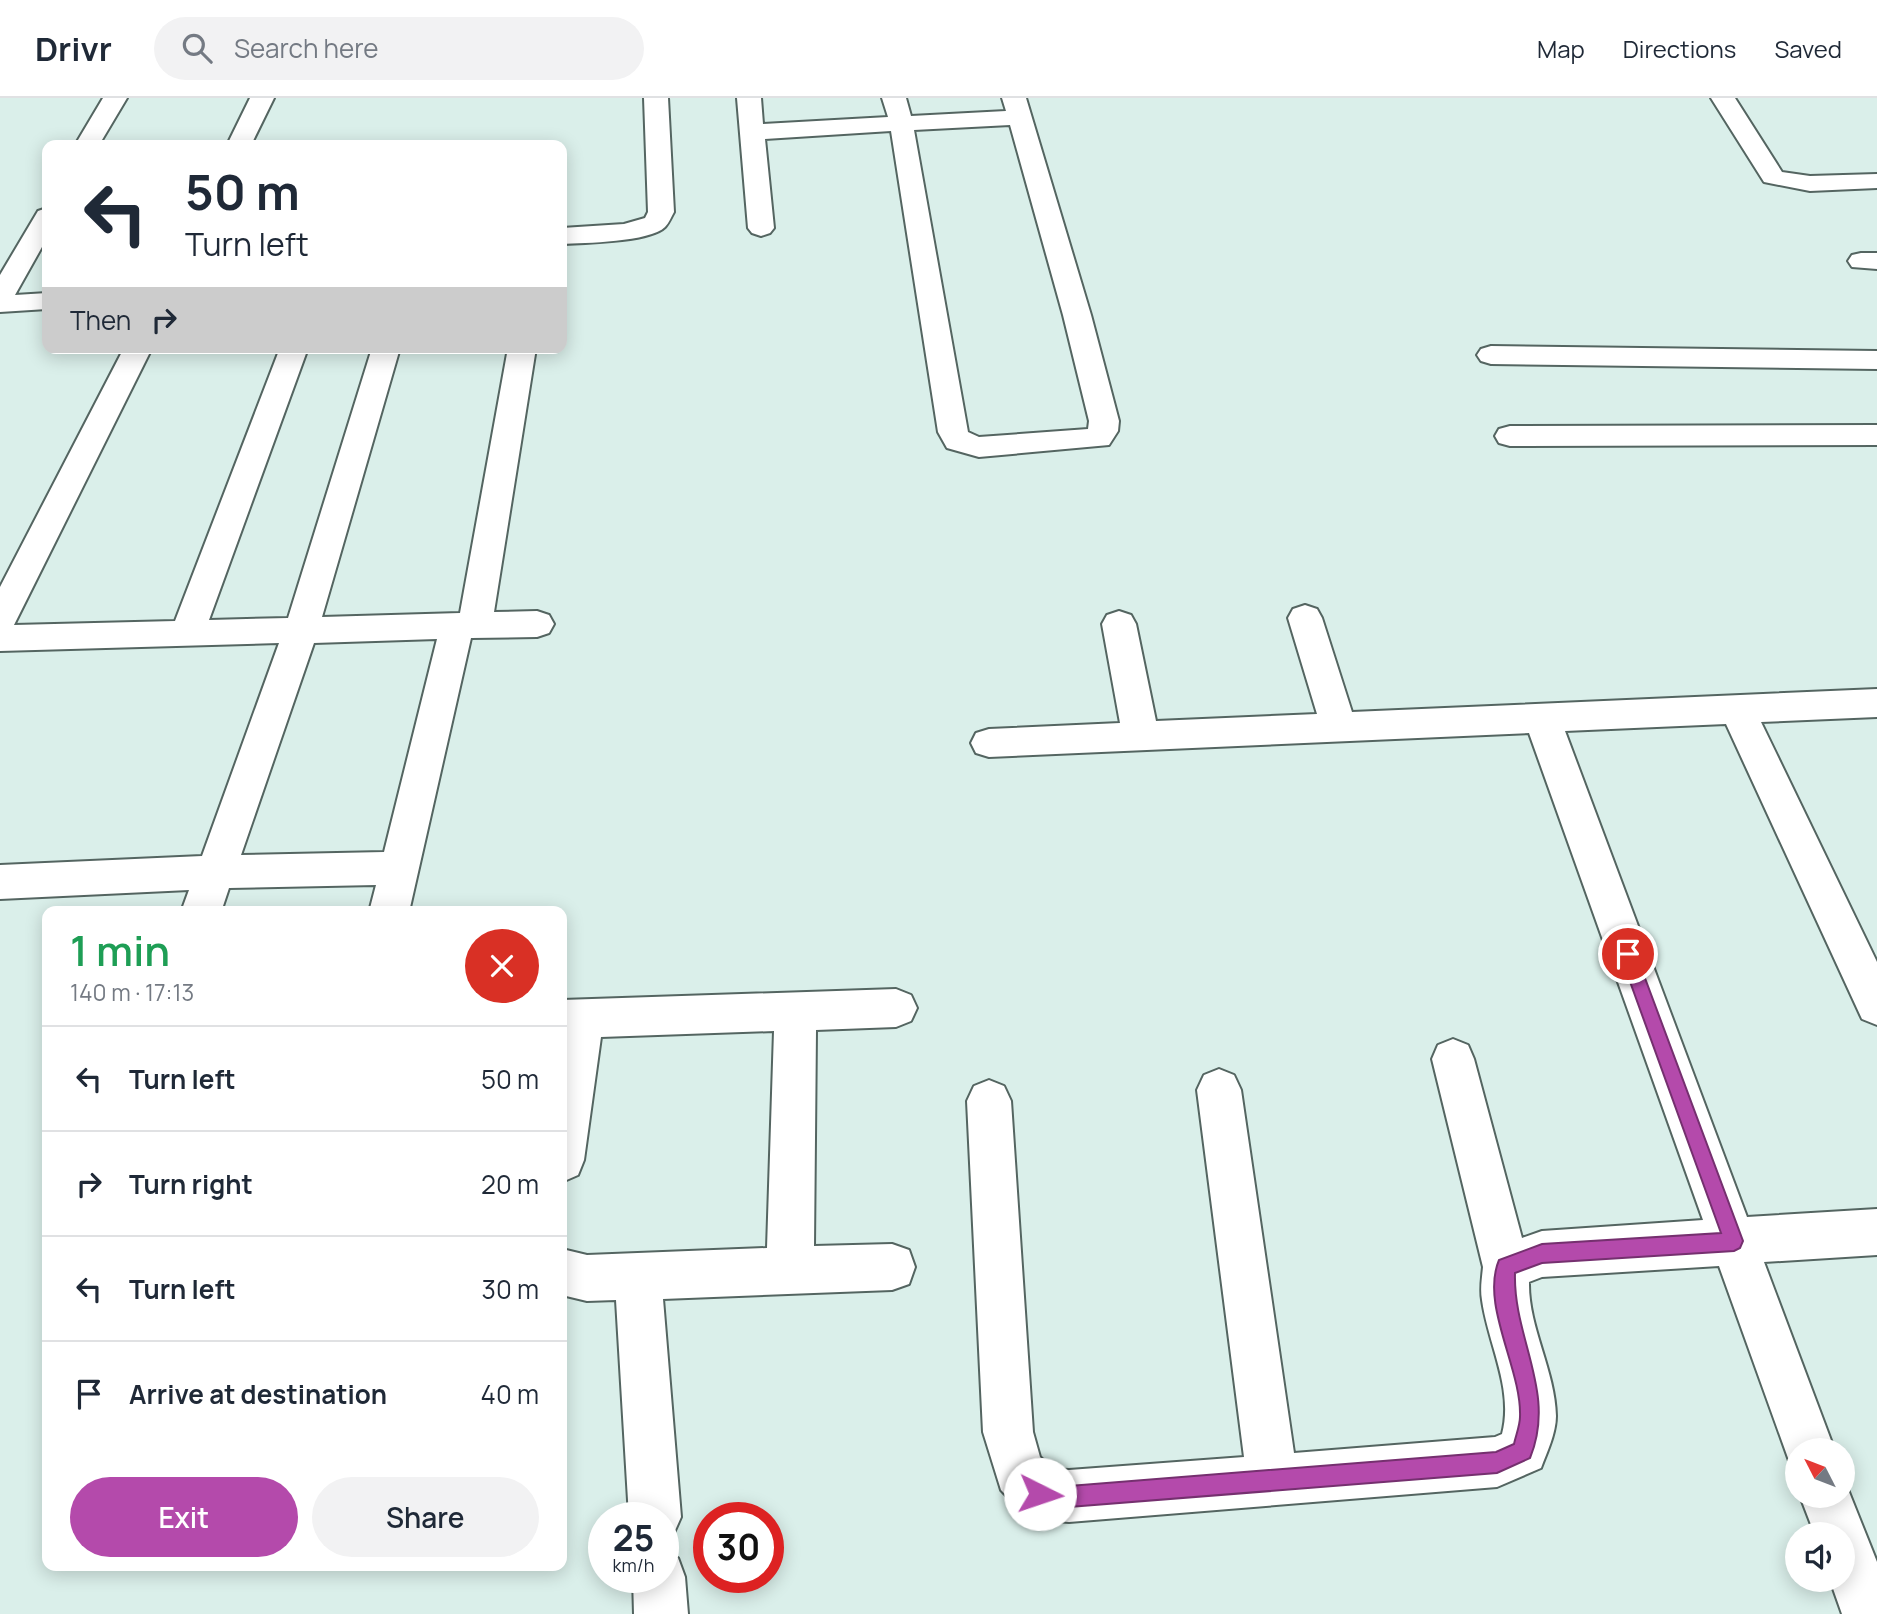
<!DOCTYPE html>
<meta charset="utf-8">
<style>
body{margin:0;font-family:Manrope,sans-serif;background:#f2f2f3;color:#1f2937;height:100vh;display:flex;flex-direction:column;font-size:26px;white-space:nowrap}
*{box-sizing:border-box;margin:0}
p{font-size:23px;color:#747a83}
.icon{flex:none;width:38px;height:38px;fill:none;stroke:currentColor;stroke-width:2;stroke-linecap:round;stroke-linejoin:round}
.map{position:relative;flex:1;overflow:hidden}
.sheet{position:absolute;left:42px;top:808px;width:525px;height:665px;display:flex;flex-direction:column;background:#fff;border-radius:14px;box-shadow:0 4px 18px #0003}
.sheet>*{flex:none}
.guide{position:absolute;left:42px;top:42px;width:525px;height:214px;border-radius:14px;box-shadow:0 4px 18px #0003;background:#fff;color:#1f2937;overflow:hidden}
.needle{width:46px;rotate:312deg}
.tools{position:absolute;left:1785px;top:1340px;display:grid;gap:14px}
.tools a{display:grid;place-items:center;width:70px;height:70px;border-radius:50%;background:#fff;box-shadow:0 4px 18px #0003;font-size:35px}
.speed{position:absolute;left:588px;top:1404px;display:flex;gap:14px;font-size:35px;font-weight:700;text-align:center}
.speed>*{display:grid;place-content:center;width:91px;height:91px;border-radius:50%;background:#fff;box-shadow:0 4px 18px #0003;line-height:1}
.speed small{font-size:18px;font-weight:400}
.speed .limit{border:10px solid #d22;background:#fff;color:#111}
.pin{position:absolute;display:grid;place-items:center;width:60px;height:60px;color:#fff;margin:-30px;border:4px solid #fff;border-radius:50%;box-shadow:0 2px 7px #0007}
.me{position:absolute;width:77px;margin:-38px;rotate:94deg;stroke-linejoin:round;filter:drop-shadow(0 0 5px #0008)}
.turn{display:flex;align-items:center;gap:24px;height:147px;padding:0 28px;font-size:32px}
.turn .icon{width:91px;height:91px;stroke-width:2.5}
.turn b{display:block;font-size:49px;line-height:60px}
.then{display:flex;align-items:center;height:66px;padding:0 28px;background:#0003;gap:14px;font-size:26px}
.round{display:grid;place-items:center;flex:none;width:74px;height:74px;border-radius:37px;background:#f2f2f3}
.overview{display:flex;align-items:center;justify-content:space-between;height:119px;padding:0 28px}
h1{font-size:42px;font-weight:600;line-height:52px;color:#1e9e55}
.primary-button{display:flex;gap:14px;margin-top:auto;padding:14px 28px}
.primary-button a{flex:1;height:80px;border-radius:42px;background:#b44aab;color:#fff;font-size:28px;font-weight:600;line-height:80px;text-align:center}
.primary-button a+a{background:#f2f2f3;color:#1f2937}
ul{padding:0;list-style:none}
li{display:flex;align-items:center;gap:21px;height:105px;padding:0 28px;border-top:2px solid #e0e1e3}
li div{flex:1}
li b{display:block;font-size:26px}
li em{font-style:normal}
header{display:flex;align-items:center;gap:42px;box-sizing:border-box;height:98px;padding:0 35px;background:#fff;border-bottom:2px solid #e0e1e3}
header strong{font-size:33px}
nav{display:flex;gap:38px;margin-inline-start:auto;font-size:24px}
.search{width:490px;height:63px;background:#f2f2f3;display:flex;align-items:center;gap:18px;box-sizing:border-box;padding:0 24px;border-radius:38px;color:#747a83;font-size:26px}
.map>svg:first-child{display:block}
.lines{fill:none;stroke-linecap:round;stroke-linejoin:round}
.street-casing{stroke:#546561;stroke-width:4}
.street{fill:#fff;fill-rule:evenodd}
.route{fill:#b44aab;stroke:#75306f;stroke-width:2}
</style>
<header>
<strong>Drivr</strong>
<div class="search"><svg class="icon" aria-label="search" viewBox="0 0 24 24"><circle cx="10" cy="10" r="6"/><path d="M15 15l6 6"/></svg>Search here</div>
<nav><a>Map</a><a>Directions</a><a>Saved</a></nav>
</header>
<div class="map">
<svg width="1877" height="1516" viewBox="0 0 1877 1516">
<rect width="100%" height="100%" fill="#daefea"/>
<g class="lines">
<defs>
<path id="street" d="M103,0h24l-28,47h-24z
M250,0h24l-23,47h-24z
M644,0h24l6,114c-3,5 -5,11 -9,15 -15,15 -81,16 -103,17v-16l62,-4 21,-6 3,-6z
M737,0h24l2,26 125,-7 -6,-19h24l5,18 95,-5 -4,-13h24l65,217 28,106 -1,10 -9,14 -130,12 -32,-9 -9,-16 -47,-301 -126,8 9,89 -4,5 -9,3 -9,-3 -4,-5zM1010,27l53,190 26,106 -1,8 -109,8 -11,-5 -54,-302z
M1711,0h24l47,74 28,4 67,-2v14l-67,3 -46,-9z
M47,110v30l-32,57 32,-2v16l-47,3v-37l38,-64z
M1861,155h16v16l-25,-2 -4,-6 4,-6z
M1491,248l386,5v18l-386,-5 -10,-3 -4,-6 4,-6z
M124,250h28l-138,277 161,-4 105,-273h28l-99,272 79,-2 84,-270h28l-78,269 138,-4 48,-265h28l-42,264 43,-1 12,4 5,9 -5,9 -12,4 -66,1 -62,274h-40l7,-27 -147,3 -8,24h-40l8,-22 -189,9v-34l202,-9 77,-213 -279,8v-64zM437,541l-53,213 -143,3 73,-212z
M1877,327v20l-367,1 -11,-3 -4,-7 4,-7 11,-3z
M1305,507l12,4 5,9 30,94 525,-23v28l-116,5 116,240v63l-15,-6 -136,-295 -161,7 182,486 130,-8v46l-113,7 71,189h-38v20l-5,-2 -73,-203 -177,11 -13,5c-1,45 26,88 27,134 0,17 -9,36 -15,52l-44,19 -428,35 -29,-2 -18,-8 -21,-22 -18,-58 -16,-331 7,-15 15,-6 15,6 7,15 22,331 7,25 12,12 17,1 175,-13 -47,-367 7,-15 15,-6 15,6 7,15 53,363 201,-16 7,-3c12,-45 -14,-90 -20,-134 -2,-11 0,-22 1,-33l-51,-208 6,-14 15,-6 15,6 6,14 48,179 20,-7 161,-11 -174,-487 -540,24 -13,-4 -5,-10 5,-10 13,-4 131,-6 -18,-99 5,-9 12,-4 12,4 5,9 20,97 161,-7 -29,-96 5,-9z
M896,891l15,6 6,13 -6,13 -15,6 -80,3 -2,216 78,-2 17,6 6,17 -6,17 -17,6 -229,9 18,218 -8,18 -10,4v-22h-34l-13,-217 -29,1 -25,-6v-46l25,6 180,-7 7,-217 -173,6 -17,123 -6,15 -16,7v-182z
M1843,1379l34,85v52h-35l-12,-34h13v-45h-28l-15,-39h43z
M663,1454l15,6 7,19 3,37h-54l-1,-37h30z"/>
</defs>
<use href="#street" class="street-casing"/>
<use href="#street" class="street"/>
</g>
<path class="route" d="M1628,848l6,2 2,6 107,287 -3,7 -6,3 -192,12 -27,10c-2,66 42,119 15,185l-33,15 -428,34 -36,-6 -3,-7 3,-8 7,-3 29,3 427,-34 18,-8c2,-9 6,-19 6,-27 2,-48 -40,-112 -21,-157l43,-16 179,-11 -101,-279 2,-6z"/>
</svg>
<div class="tools">
<a><svg class="needle" viewBox="-14 -14 28 28"><path d="M0-13l5 13h-10z" fill="#e53935"/><path d="M0 13l5-13h-10z" fill="#747a83"/></svg></a>
<a><svg class="icon" aria-label="sound" viewBox="0 0 24 24"><path d="M4 9h4l5-4v14l-5-4H4zM17 9q2 3 0 6"/></svg></a>
</div>
<div class="speed"><div>25<small>km/h</small></div><div class="limit">30</div></div>
<div class="pin" style="left:1628px;top:856px;background:#d93025"><svg class="icon" aria-label="arrive" viewBox="0 0 24 24"><path d="M6 21V4h12l-3 4 3 4H6"/></svg></div>
<svg class="me" style="left:1040px;top:1396px" viewBox="-20 -20 40 40"><circle r="19" fill="#fff"/><path d="M0-13L10 11 0 6-10 11z" fill="#b44aab"/></svg>
<div class="guide">
<div class="turn"><svg class="icon" aria-label="left" viewBox="0 0 24 24"><path d="M17 20v-9H6M10 6l-5 5 5 5"/></svg><div><b>50 m</b>Turn left</div></div>
<div class="then">Then<svg class="icon" aria-label="right" viewBox="0 0 24 24"><path d="M7 20v-9h11M14 6l5 5-5 5"/></svg></div>
</div>
<section class="sheet">
<div class="overview"><div><h1>1 min</h1><p>140 m · 17:13</p></div><a class="round" style="background:#d93025;color:#fff"><svg class="icon" aria-label="close" viewBox="0 0 24 24"><path d="M6 6l12 12M18 6L6 18"/></svg></a></div>
<ul>
<li><svg class="icon" aria-label="left" viewBox="0 0 24 24"><path d="M17 20v-9H6M10 6l-5 5 5 5"/></svg><div><b>Turn left</b></div><em>50 m</em></li>
<li><svg class="icon" aria-label="right" viewBox="0 0 24 24"><path d="M7 20v-9h11M14 6l5 5-5 5"/></svg><div><b>Turn right</b></div><em>20 m</em></li>
<li><svg class="icon" aria-label="left" viewBox="0 0 24 24"><path d="M17 20v-9H6M10 6l-5 5 5 5"/></svg><div><b>Turn left</b></div><em>30 m</em></li>
<li><svg class="icon" aria-label="arrive" viewBox="0 0 24 24"><path d="M6 21V4h12l-3 4 3 4H6"/></svg><div><b>Arrive at destination</b></div><em>40 m</em></li>
</ul>
<div class="primary-button"><a>Exit</a><a>Share</a></div>
</section>
</div>
